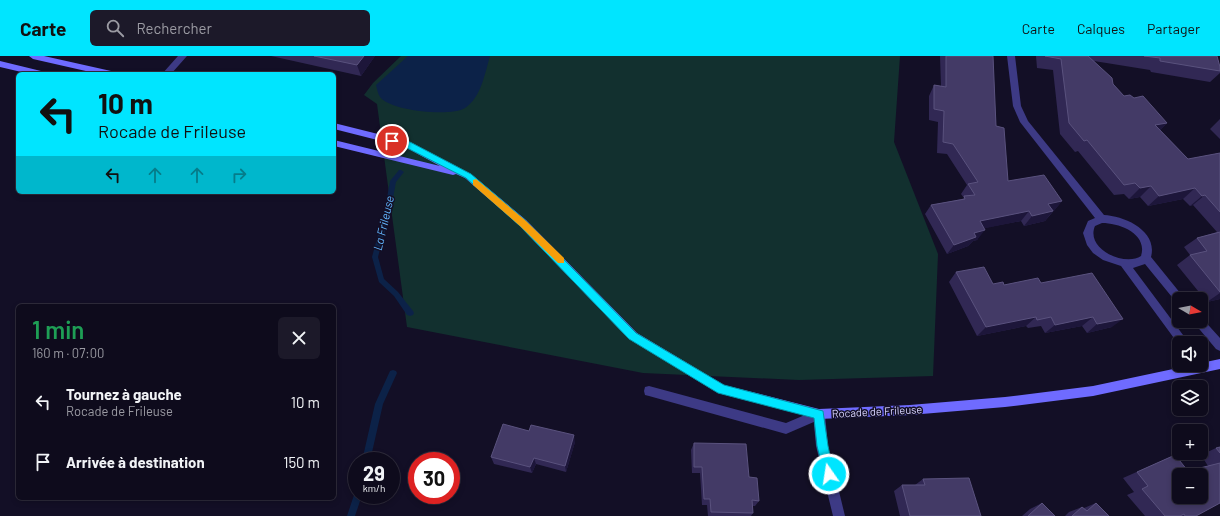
<!DOCTYPE html>
<html lang="fr">
<meta charset="utf-8">
<style>
body{margin:0;font-family:Barlow,sans-serif;background:#1c1929;color:#f1f3f6;height:100vh;display:flex;flex-direction:column;font-size:15px;white-space:nowrap}
*{box-sizing:border-box;margin:0}
p{font-size:13px;color:#9b9ba3}
.icon{flex:none;width:22px;height:22px;fill:none;stroke:currentColor;stroke-width:2;stroke-linecap:round;stroke-linejoin:round}
.map{position:relative;flex:1;overflow:hidden}
.sheet{position:absolute;left:16px;top:248px;width:320px;height:196px;display:flex;flex-direction:column;background:#0e0b1c;border-radius:6px;box-shadow:0 2px 6px #0003,0 0 0 1px #2e2b3b}
.sheet>*{flex:none}
.top-card{position:absolute;left:16px;top:16px;width:320px;height:122px;border-radius:6px;box-shadow:0 2px 6px #0003,0 0 0 1px #2e2b3b;background:#00e5ff;color:#111;overflow:hidden}
.needle{width:26px;rotate:100deg}
.buttons{position:absolute;left:1172px;top:236px;display:grid;gap:8px}
.buttons a{display:grid;place-items:center;width:36px;height:36px;border-radius:6px;background:#0e0b1c;box-shadow:0 2px 6px #0003,0 0 0 1px #2e2b3b;font-size:20px}
.speed{position:absolute;left:348px;top:396px;display:flex;gap:8px;font-size:20px;font-weight:700;text-align:center}
.speed>*{display:grid;place-content:center;width:52px;height:52px;border-radius:50%;background:#0e0b1c;box-shadow:0 2px 6px #0003,0 0 0 1px #2e2b3b;line-height:1}
.speed small{font-size:10px;font-weight:400}
.speed .limit{border:6px solid #d22;background:#fff;color:#111}
.pin{position:absolute;display:grid;place-items:center;width:34px;height:34px;color:#fff;margin:-17px;border:2px solid #fff;border-radius:50%;box-shadow:0 1px 4px #0007}
.me{position:absolute;width:44px;margin:-22px;rotate:347deg;stroke-linejoin:round;filter:drop-shadow(0 0 3px #0008)}
.turn{display:flex;align-items:center;gap:14px;height:84px;padding:0 16px;font-size:18px}
.turn .icon{width:52px;height:52px;stroke-width:2.5}
.turn b{display:block;font-size:28px;line-height:34px}
.lanes{display:flex;align-items:center;height:38px;padding:0 16px;background:#0003;justify-content:center;gap:20px;direction:ltr}
.lanes .off{opacity:.35}
.round{display:grid;place-items:center;flex:none;width:42px;height:42px;border-radius:6px;background:#1c1929}
.summary{display:flex;align-items:center;justify-content:space-between;height:68px;padding:0 16px}
h1{font-size:24px;font-weight:600;line-height:30px;color:#1e9e55}
ul{padding:0;list-style:none}
li{display:flex;align-items:center;gap:12px;height:60px;padding:0 16px}
li div{flex:1}
li b{display:block;font-size:15px}
li em{font-style:normal}
header{display:flex;align-items:center;gap:24px;box-sizing:border-box;height:56px;padding:0 20px;background:#00e5ff;color:#111}
header strong{font-size:19px}
nav{display:flex;gap:22px;margin-inline-start:auto;font-size:14px}
.search{width:280px;height:36px;background:#1c1929;display:flex;align-items:center;gap:10px;box-sizing:border-box;padding:0 14px;border-radius:6px;color:#9b9ba3;font-size:15px}
.map>svg:first-child{display:block}
.green{fill:#12302f}
.water{fill:#0c2248}
.lines{fill:none;stroke-linecap:round;stroke-linejoin:round}
.stream{fill:#0c2248;fill-rule:evenodd}
.lane{fill:#3d3a85;fill-rule:evenodd}
.street{fill:#3d3a85;fill-rule:evenodd}
.secondary{fill:#6f6bff;fill-rule:evenodd}
.wall{fill:#312854}
.shaded-wall{fill:#1d163a}
.building{fill:#433a66;stroke:#5a527e;fill-rule:evenodd}
.route{fill:#00e5ff;stroke:#0095a6}
.slow{fill:#f59e0b}
.labels{text-anchor:middle;dominant-baseline:central;stroke-width:3;stroke-linejoin:round;paint-order:stroke}
.street-label{font-size:11px;fill:#d9d4ff;stroke:#130f26}
.water-label{font-size:12px;font-style:italic;fill:#62b6ff;stroke:#130f26}
</style>
<header>
<strong>Carte</strong>
<div class="search"><svg class="icon" aria-label="search" viewBox="0 0 24 24"><circle cx="10" cy="10" r="6"/><path d="M15 15l6 6"/></svg>Rechercher</div>
<nav><a>Carte</a><a>Calques</a><a>Partager</a></nav>
</header>
<div class="map">
<svg width="1220" height="460" viewBox="0 0 1220 460">
<rect width="100%" height="100%" fill="#130f26"/>
<path class="green" d="M401,0h499l-6,86 44,112 -5,122 -134,4 -156,-7 -236,-46 -30,-223 -13,-9 9,-12z"/>
<path class="water" d="M408,0h82c-5,17 -9,42 -25,52 -14,9 -75,3 -85,-11 -2,-3 -3,-8 -4,-12z"/>
<g class="lines">
<path class="stream" d="M399,114h2l3,2 -8,10 -5,27 -13,48 6,22 14,13 15,19 1,2 -1,2 -3,1 -3,-1 -13,-19 -15,-14 -7,-25 13,-48 5,-28z
M393,314l3,1 1,2 -14,31 -13,57h-8l13,-57 15,-33z
M357,435v4h5l-7,21h-8l8,-24z"/>
<path class="lane" d="M649,330l137,37 33,-14 4,1 2,4 -2,4 -37,16 -137,-38 -4,-1 -1,-4 1,-4z"/>
<path class="street" d="M178,0h9l-16,18h-9z
M1007,0h8l6,50 7,15 76,94c21,1 54,16 47,42l34,42h-6v4l-3,-1 -31,-38 -12,4 56,75h-10v2l-58,-79 -18,-6 -10,-7 -6,-8 -4,-12 5,-12 7,-3 -75,-96 -7,-16zM1102,167c18,0 46,11 39,33 -16,11 -56,-7 -46,-30z
M1201,261l19,21v13l-4,-2 -21,-25 -1,-3h7z
M819,353l4,1 2,4 3,32 17,70h-12l-17,-70 -3,-32 2,-4z"/>
<path class="secondary" d="M29,0h15l67,15 4,3h-16l-66,-15z
M0,5l41,10 4,3h-15l-30,-7z
M334,67l76,19 61,32 55,46 111,113 87,52 95,24 91,-4 95,-8 88,-11 99,-21h9v-2l19,-4v10l-127,27 -88,11 -95,8 -91,4 -101,-26 -89,-54 -109,-113 -55,-48 -9,-4 -3,1 -119,-29v-6l106,26 -35,-19 -71,-18z"/>
</g>
<path class="wall" d="M271,0h104l-14,20z
M940,0h53l3,70 12,55 54,20 -17,20 -21,5 -3,-5 -37,7 -7,12 -4,1 -5,5 -21,8 -22,-40 6,-9 31,-6 2,-1 -3,-4 6,-9 -20,-31 -10,-1 1,-31 -9,-2v-24l5,-11 7,1z
M1036,0h181l3,11v6l-10,9 -59,-10 -1,-2 -56,-9 19,23 11,12 10,2 33,25 -7,7 28,29 32,-6v146l-13,3 -30,-37 13,-10 -6,-8 13,-9 20,-6 -24,-27 -3,1 -7,-7 -35,7 -8,-9 -11,2 -5,-5 -10,1 -36,-44 -3,1 -15,-18 -7,-64 -16,-2z
M1220,63v20l-10,-10z
M956,216l37,12 11,1 37,-2 71,44 -25,6 -5,-7 -37,7 -4,-7 -13,2 -2,-2 -49,10 -28,-54z
M575,386l-9,30 -30,-8 -4,9 -38,-9 -3,-7z
M694,387l55,34 10,24 -4,5h-2v7l-2,3h-43l-1,-11h-5l-2,-32h-8l-1,-23z
M1220,391v56l-24,13h-51l-18,-21 7,-3 -11,-14 52,-23 13,16 20,-5 -7,-11 15,-7z
M923,423l58,37h-81l-6,-25 8,-6h13z
M1042,447l13,13h-33l8,-7z
M1096,447l13,13h-44l4,-4 13,-5 2,1z"/>
<path class="shaded-wall" d="M364,0h11l-14,20 -4,-11z
M1167,67l-11,11 -1,-9z
M1151,130l-11,11 -11,2 11,-11z
M1195,132l-12,11 -35,7 11,-10z
M1205,139l-12,10 -3,1 12,-10z
M1062,145l-8,10 -6,-7z
M1029,155l-8,10 -49,10 8,-10z
M1053,155l-8,10 -21,5 8,-10z
M985,174l-8,10 -4,1 -5,5 -21,8 7,-9 20,-12z
M1220,237v6l-13,3z
M1036,261l-10,9 -49,10 9,-9z
M1093,261l-11,9 -37,7 10,-8z
M1123,263l-11,8 -25,6 10,-9z
M574,379l1,7 -9,30 -1,-6z
M534,402l2,6 -4,9 -2,-6z"/>
<path class="building" d="M314,0h50l-7,9z
M946,0h47l3,70 8,2 4,53 36,-6 18,26 -14,3 5,7 -21,5 -3,-5 -49,10 5,9 -11,3 2,4 -22,8 -23,-40 34,-6 -1,-3 11,-1 -7,-11 10,-2 -25,-38 -10,-2 1,-31 -10,-2v-24l12,2z
M1045,0h43l24,22 1,6 11,12 6,-1 4,3 9,-2 24,27 -12,2 33,34 32,-6v59l-15,-17 -3,1 -7,-8 -36,8 -8,-10 -11,2 -5,-5 -11,2 -37,-45 -3,1 -15,-18 -8,-64z
M1144,0h73l3,11v4l-60,-10v-3z
M1220,176v60l-30,-37 17,-4 -10,-13z
M984,211l9,17 10,-2 1,3 34,-7 3,5 51,-10 31,46 -26,5 -4,-7 -38,8 -4,-8 -14,3 -1,-3 -50,10 -30,-55z
M503,368l26,7 2,-6 43,10 -9,31 -31,-8 -4,9 -39,-10z
M694,387l52,1 3,33 8,1 2,23 -7,-1 1,13 -42,-1 -1,-13h-6l-2,-32h-8z
M1220,391v6l-4,-5z
M1175,399l13,16 32,-8v40l-24,13h-11l-1,-2 -4,2h-15l-23,-27 6,-3 -11,-14zM1179,419h22v22h-22z
M969,422l12,38h-71l-8,-31h23l-2,-6z
M1042,447l13,13h-27z
M1096,447l13,13h-37l10,-9 5,4z"/>
<path class="route" d="M392,82l18,4 61,32 55,47 110,112 88,52 99,26 5,35 6,28 -1,4 -4,1 -4,-1 -8,-32 -3,-28 -96,-25 -89,-54 -109,-113 -54,-48 -61,-31 -15,-4v-4z"/>
<path class="slow" d="M476,123l50,42 38,37v5h-6l-38,-37 -47,-41v-5z"/>
<g class="labels">
<g class="street-label">
<text transform="translate(877 355) rotate(-3)">Rocade de Frileuse</text>
</g>
<g class="water-label">
<text transform="translate(383 167) rotate(-77)">La Frileuse</text>
</g>
</g>
</svg>
<div class="buttons">
<a><svg class="needle" viewBox="-14 -14 28 28"><path d="M0-13l5 13h-10z" fill="#e53935"/><path d="M0 13l5-13h-10z" fill="#9b9ba3"/></svg></a>
<a><svg class="icon" aria-label="sound" viewBox="0 0 24 24"><path d="M4 9h4l5-4v14l-5-4H4zM17 9q2 3 0 6"/></svg></a>
<a><svg class="icon" aria-label="layers" viewBox="0 0 24 24"><path d="M12 4l9 5-9 5-9-5zM3 14l9 5 9-5"/></svg></a>
<a>+</a>
<a>−</a>
</div>
<div class="speed"><div>29<small>km/h</small></div><div class="limit">30</div></div>
<div class="pin" style="left:392px;top:85px;background:#d93025"><svg class="icon" aria-label="arrive" viewBox="0 0 24 24"><path d="M6 21V4h12l-3 4 3 4H6"/></svg></div>
<svg class="me" style="left:829px;top:418px" viewBox="-20 -20 40 40"><circle r="17" fill="#00e5ff" stroke="#fff" stroke-width="3"/><path d="M0-11L8 9 0 5-8 9z" fill="#fff"/></svg>
<div class="top-card">
<div class="turn"><svg class="icon" aria-label="left" viewBox="0 0 24 24"><path d="M17 20v-9H6M10 6l-5 5 5 5"/></svg><div><b>10 m</b>Rocade de Frileuse</div></div>
<div class="lanes"><svg class="icon" aria-label="left" viewBox="0 0 24 24"><path d="M17 20v-9H6M10 6l-5 5 5 5"/></svg><svg class="icon off" aria-label="ahead" viewBox="0 0 24 24"><path d="M12 20V5M6 11l6-6 6 6"/></svg><svg class="icon off" aria-label="ahead" viewBox="0 0 24 24"><path d="M12 20V5M6 11l6-6 6 6"/></svg><svg class="icon off" aria-label="right" viewBox="0 0 24 24"><path d="M7 20v-9h11M14 6l5 5-5 5"/></svg></div>
</div>
<section class="sheet">
<div class="summary"><div><h1>1 min</h1><p>160 m · 07:00</p></div><a class="round"><svg class="icon" aria-label="close" viewBox="0 0 24 24"><path d="M6 6l12 12M18 6L6 18"/></svg></a></div>
<ul>
<li><svg class="icon" aria-label="left" viewBox="0 0 24 24"><path d="M17 20v-9H6M10 6l-5 5 5 5"/></svg><div><b>Tournez à gauche</b><p>Rocade de Frileuse</p></div><em>10 m</em></li>
<li><svg class="icon" aria-label="arrive" viewBox="0 0 24 24"><path d="M6 21V4h12l-3 4 3 4H6"/></svg><div><b>Arrivée à destination</b></div><em>150 m</em></li>
</ul>
</section>
</div>
